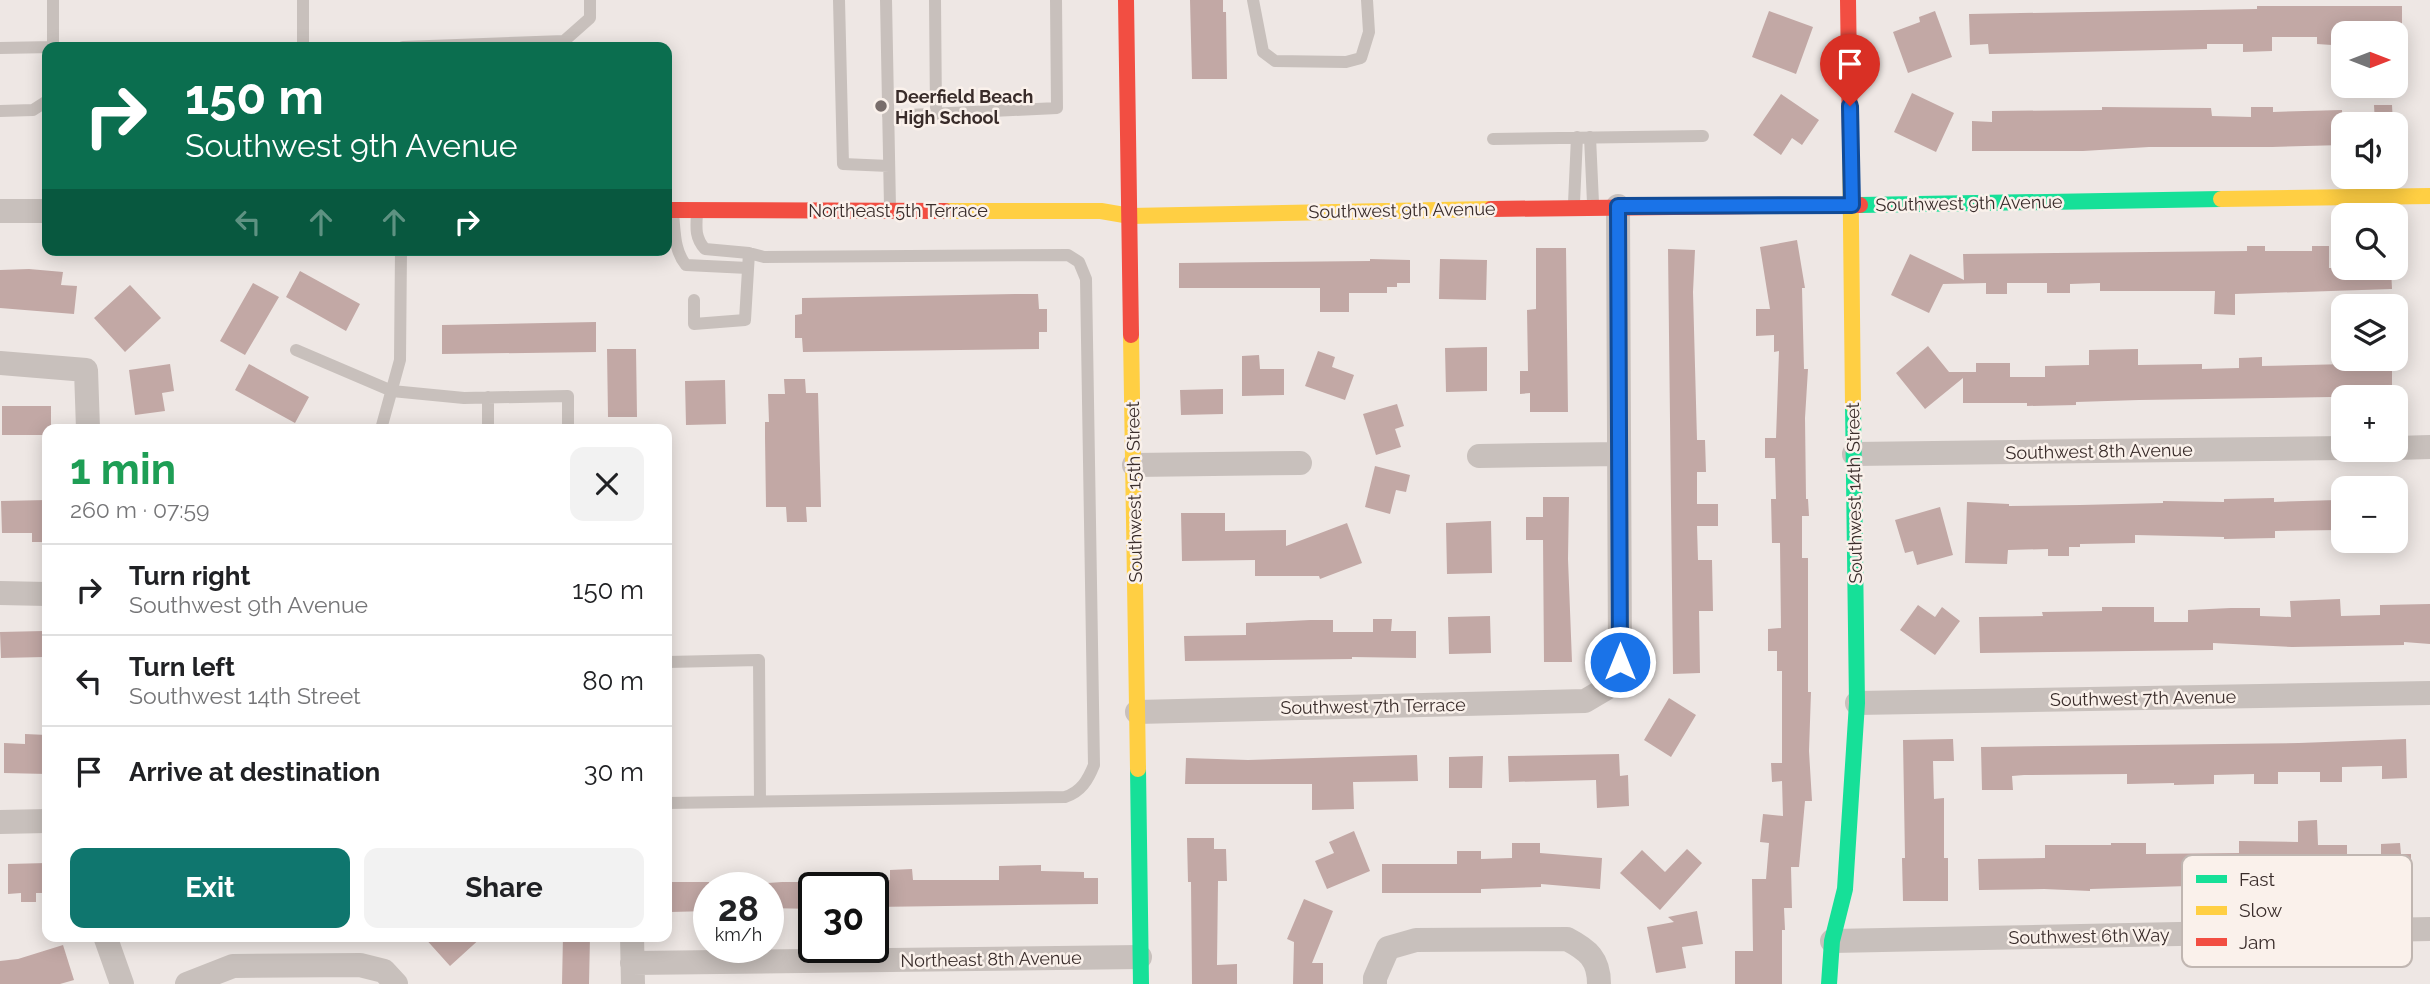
<!DOCTYPE html>
<meta charset="utf-8">
<style>
body{margin:0;font-family:Raleway,sans-serif;background:#f2f2f2;color:#202124;height:100vh;display:flex;flex-direction:column;font-size:26px;white-space:nowrap}
*{box-sizing:border-box;margin:0}
p{font-size:23px;color:#757577}
.icon{flex:none;width:38px;height:38px;fill:none;stroke:currentColor;stroke-width:2;stroke-linecap:round;stroke-linejoin:round}
.map{position:relative;flex:1;overflow:hidden}
.drawer{position:absolute;left:42px;top:424px;width:630px;height:518px;display:flex;flex-direction:column;background:#fff;border-radius:14px;box-shadow:0 4px 18px #0003}
.drawer>*{flex:none}
.banner{position:absolute;left:42px;top:42px;width:630px;height:214px;border-radius:14px;box-shadow:0 4px 18px #0003;background:#0b6e4f;color:#fff;overflow:hidden}
.needle{width:46px;rotate:90deg}
.controls{position:absolute;left:2331px;top:21px;display:grid;gap:14px}
.controls a{display:grid;place-items:center;width:77px;height:77px;border-radius:14px;background:#fff;box-shadow:0 4px 18px #0003;font-size:35px}
.speed{position:absolute;left:693px;top:872px;display:flex;gap:14px;font-size:35px;font-weight:700;text-align:center}
.speed>*{display:grid;place-content:center;width:91px;height:91px;border-radius:50%;background:#fff;box-shadow:0 4px 18px #0003;line-height:1}
.speed small{font-size:18px;font-weight:400}
.speed .limit{border:4px solid #111;border-radius:10px;background:#fff;color:#111}
.pin{position:absolute;display:grid;place-items:center;width:60px;height:60px;color:#fff;margin:-72px -30px;border-radius:50% 50% 50% 0;rotate:-45deg;box-shadow:0 0 7px #0007}
.pin .icon{rotate:45deg}
.me{position:absolute;width:77px;margin:-38px;rotate:0deg;stroke-linejoin:round;filter:drop-shadow(0 0 5px #0008)}
.turn{display:flex;align-items:center;gap:24px;height:147px;padding:0 28px;font-size:32px}
.turn .icon{width:91px;height:91px;stroke-width:2.5}
.turn b{display:block;font-size:49px;line-height:60px}
.lanes{display:flex;align-items:center;height:66px;padding:0 28px;background:#0003;justify-content:center;gap:35px;direction:ltr}
.lanes .off{opacity:.35}
.round{display:grid;place-items:center;flex:none;width:74px;height:74px;border-radius:14px;background:#f2f2f2}
.overview{display:flex;align-items:center;justify-content:space-between;height:119px;padding:0 28px}
h1{font-size:42px;font-weight:700;line-height:52px;color:#1e9e55}
.cta{display:flex;gap:14px;margin-top:auto;padding:14px 28px}
.cta a{flex:1;height:80px;border-radius:14px;background:#0f766e;color:#fff;font-size:28px;font-weight:700;line-height:80px;text-align:center}
.cta a+a{background:#f2f2f2;color:#202124}
ul{padding:0;list-style:none}
li{display:flex;align-items:center;gap:21px;height:91px;padding:0 28px;border-top:2px solid #e0e0e0}
li div{flex:1}
li b{display:block;font-size:26px}
li em{font-style:normal}
.map>svg:first-child{display:block}
.building{fill:#c2a8a5}
.lines{fill:none;stroke-linecap:round;stroke-linejoin:round}
.lane{stroke:#c8c0bc;stroke-width:12}
.street{stroke:#c8c0bc;stroke-width:24}
.fast{stroke:#16e098;stroke-width:16}
.slow{stroke:#ffcf43;stroke-width:16}
.jam{stroke:#f24e42;stroke-width:16}
.route-casing{stroke:#114b97;stroke-width:18}
.route{stroke:#1a73e8;stroke-width:12}
.poi-dot{fill:#786d6b;stroke:#faf1eb;stroke-width:2.5}
.labels{text-anchor:middle;dominant-baseline:central;stroke-width:5;stroke-linejoin:round;paint-order:stroke}
.poi-label{font-size:18px;font-weight:bold;fill:#392c2a;stroke:#faf1eb;text-anchor:start}
.street-label{font-size:18px;fill:#392c2a;stroke:#faf1eb}
.key{fill:#faf1eb;stroke:#c0b6b1;stroke-width:2}
.key-label{font-size:19px;fill:#392c2a}
</style>
<div class="map">
<svg width="2430" height="984" viewBox="0 0 2430 984">
<rect width="100%" height="100%" fill="#eee7e4"/>
<path class="building" d="M1190,0h33v12h3l1,67h-35z
M2257,6h145v27h-70v12l-15,-1v-7h-45v14l-29,1v-8h-36v5l-218,5 -1,-10 -18,1 -1,-31 288,-5z
M1769,11l44,16 -17,47 -44,-17z
M1935,11l17,46 -44,16 -15,-41 27,-10 -1,-5z
M1912,93l42,20 -18,39 -42,-20z
M1781,94l38,26 -17,25 -10,-7 -11,17 -28,-20z
M2374,105h18l1,19h-18z
M2102,107l109,1 1,8 39,1v-10h22v5l69,-2 1,35 -71,2h-123l-66,4h-111v-30l20,1v-11l110,-1z
M1797,240l8,48h-3l2,81h4l-3,49 1,81h2l1,17h-7v42h6v134h3l-2,59 3,50h-7l-6,66h-8l1,41h-8l1,22h-3v54h-47v-33h18l-1,-72h14l3,-36 -9,-1 3,-28 20,2 -1,-35 -10,1 -1,-19h11v-92h-5v-20h-9v-22l13,-1 -1,-85h-8l-1,-44h5l-1,-41h-10v-20h11l3,-87 -5,1v-17l-18,1v-27h14l-10,-62z
M2247,246h18v5h47v-5h17v22h62l1,21 -157,5v21l-21,-1 1,-23h-115v-8l-30,1v9h-23v-10h-40v11h-21v-11l-43,1 -14,29 -38,-18 19,-41 54,26 -1,-26 284,-3z
M1536,248h30l2,164h-38v-19l-10,1v-23h8l-1,-61 9,-1z
M1668,249l27,1 -2,42 4,148h8l1,32h-9v32h21v22h-21l1,34h14l1,51h-14l1,62 -27,1z
M1370,259l40,1v23h-13v4h-10v6h-38v19h-29v-24h-141v-25l191,-2z
M1440,259l47,1 -1,40 -47,-1z
M29,269l34,3 -2,13 16,1 -3,28 -74,-6v-38z
M300,271l60,33 -14,27 -60,-34z
M253,283l26,14 -34,58 -25,-14z
M130,285l31,33 -36,34 -31,-34z
M1015,294h23l1,15h8v23h-8v17l-236,3 -1,-14h-7v-23l7,-1v-16z
M596,322v30l-154,2v-29z
M1928,346l21,26h27v-9h34v14h35v-11l44,-1v-15l49,-1v16l64,-1v5l37,-1v-10l23,-1v9l86,-2v-5h44v37l-253,4 -63,2v3l-49,1v-3h-64v-25l-38,31 -29,-36z
M1487,347v44l-41,1 -1,-44z
M607,349h29l1,68h-29z
M1318,351l17,6 -3,10 22,8 -9,25 -40,-14z
M1259,355l1,14h24v26l-42,1v-40z
M170,364l4,27 -12,2 3,18 -30,4 -6,-45z
M249,364l60,33 -14,26 -60,-33z
M784,379h21l1,14h12l3,114h-15l1,15h-20l-1,-15h-20l-1,-69v-16h4l-1,-28h17z
M725,380l1,44 -40,1 -1,-44z
M1223,389v25l-42,1 -1,-25z
M1397,404l7,22 -9,3 6,18 -25,8 -13,-41z
M2,406h49v23h-4v6h-45z
M1375,466l35,9 -4,17 -10,-2 -6,24 -25,-7z
M1543,497h26l-1,62 4,103h-28l-1,-122h-17v-23h17z
M2274,498v4l63,-2 1,30 -63,1v7l-51,1v-2l-89,-2v8l-55,1v3h-11v9h-21v-7l-40,1 -1,14 -42,-1 2,-61 42,2v2l71,-1 83,-2v-2l61,1v-3z
M47,500v42h-15v-9h-30l-1,-32z
M1940,507l13,48 -36,10 -4,-14 -8,2 -10,-33z
M1181,513h44v18l61,-1v16l61,-23 15,40 -42,16 -1,-3h-64v-16l-73,1z
M1491,521l1,52 -45,1 -1,-51z
M2340,599l1,17 39,-1v-10l50,-1v40l-26,-2v3l-112,2 -79,-4v7l-233,3 -1,-36 64,-1 -1,-4 60,-1v-4h52v15h34v-12l43,-2h29v8l31,1 -1,-16z
M1918,605l17,12 7,-10 18,14 -25,34 -35,-25z
M1490,616l1,37 -42,1 -1,-37z
M1373,619h19l-1,12h25v27l-64,-1v2l-167,2 -1,-25 62,-1v-12l64,-3h23v12h40z
M44,631v26l-43,1 -1,-26z
M1669,698l27,17 -25,42 -27,-17z
M25,734l22,1v39l-43,-1v-30l21,1z
M1953,739l1,22h-21l1,38 10,-1v60h4v43h-45l-1,-43h3l-2,-118z
M2406,739l1,39 -25,1v-13l-40,1v15h-22v-10h-42v12h-24v-10l-40,1v9l-40,1v-2l-47,1v-10l-103,1 -12,1 1,14h-31l-1,-43 318,-4z
M1619,754l1,22 8,-1 1,31 -32,2 -1,-28 -87,2 -1,-26z
M1417,755l1,26 -65,1 1,27 -42,1v-26h-127l1,-26 62,2z
M1483,756l-1,32h-33v-31z
M2317,820l1,25h29v10h34v-11l19,-1 1,11h10v28l-126,1v3l-64,-1 -131,4v2l-46,-2 -65,1 -1,-31 67,-1v-13h66v-2h35v11l93,-1v-12l59,1v-21z
M1354,831l16,40 -43,18 -12,-28 19,-8 -5,-11z
M1187,838h27v11h12l1,32h-9l-1,84 20,-1v20h-45l-1,-102h-3z
M1512,843h28v10l62,5 -2,31 -59,-5v3l-60,2v4h-99v-29h75v-13h24v8l31,-1z
M1687,849l15,14 -42,47 -40,-37 22,-23 23,22z
M47,863v30h-11v9h-15v-9l-13,1v-30z
M1041,865v6l43,1v6h14v26l-225,3v-26l17,-1v-10l22,-1 1,11h86v-14z
M669,882h40v29l-39,1z
M782,882h32v27l-46,-1v-25z
M1304,899l29,12 -21,52h11v21h-30l1,-42 -7,-3z
M1697,911l6,33 -21,3 4,21 -30,5 -9,-46 27,-5 -6,-5z
M423,936h60l-33,30z
M563,936h27l-1,48h-27z
M63,945l11,35 -14,4h-60v-23l18,-2z"/>
<g class="lines">
<path class="lane" d="M303,0v47
M839,0l4,164 46,2
M886,0l4,207
M935,0l1,114
M1253,0l10,52 12,9 71,1 15,-4 8,-26 -2,-32
M53,47v-47
M403,47l161,-6 26,-23v-18
M0,48l53,-1
M0,111l33,-1 14,-9
M888,116l169,-8 -1,-108
M1590,137l3,66
M1493,139l210,-3
M1574,203l3,-66
M673,214c2,17 1,37 13,51l62,3
M694,300v24l51,-4 4,-67
M296,350l96,41 72,7 104,-2v33
M488,397v32
M381,429l19,-69 1,-110
M667,662l92,-2 1,141
M667,803l398,-6c16,-5 23,-17 29,-32l-8,-486 -7,-17 -11,-7 -304,2 -15,-4 -44,-4c-10,-11 -9,-21 -8,-36"/>
<path class="street" d="M0,211h47
M0,363l86,7 2,59
M2396,448l34,-1
M1854,454l489,-6
M1479,456l140,-2
M1134,465l166,-2
M0,593l47,1
M1857,703l573,-10
M1137,712l448,-11 22,-13 13,-26 -2,-456
M0,822l47,-1
M105,936l17,48
M632,936l1,48
M1832,941l598,-12
M632,963l508,-6
M187,984l46,-18 127,-1 24,6 12,13
M1375,984v-6l13,-30 28,-8 151,-1c21,11 32,20 32,45"/>
<path class="fast" d="M1860,205l361,-6
M1138,769l3,215
M1829,984l3,-43 13,-52 12,-186 -4,-298"/>
<path class="slow" d="M1850,137l3,268
M2221,199l209,-3
M945,211h156l29,5 361,-7
M1131,335l7,434"/>
<path class="jam" d="M1126,0l5,335
M1848,0l2,137
M1491,209l369,-4
M667,210l278,1"/>
</g>
<g class="lines">
<defs>
<path id="route" d="M1620,662l-2,-456 234,-1 -2,-99"/>
</defs>
<use href="#route" class="route-casing"/>
<use href="#route" class="route"/>
</g>
<circle class="poi-dot" cx="881" cy="106" r="7"/>
<g class="labels">
<g class="poi-label">
<text x="895" y="96">Deerfield Beach<tspan x="895" dy="21">High School</tspan></text>
</g>
<g class="street-label">
<text transform="translate(1969 203) rotate(-1)">Southwest 9th Avenue</text>
<text x="898" y="210">Northeast 5th Terrace</text>
<text transform="translate(1402 210) rotate(-1)">Southwest 9th Avenue</text>
<text transform="translate(2099 451) rotate(-1)">Southwest 8th Avenue</text>
<text transform="translate(1134 492) rotate(-91)">Southwest 15th Street</text>
<text transform="translate(1854 493) rotate(-91)">Southwest 14th Street</text>
<text transform="translate(2143 698) rotate(-1)">Southwest 7th Avenue</text>
<text transform="translate(1373 706) rotate(-1)">Southwest 7th Terrace</text>
<text transform="translate(2089 936) rotate(-1)">Southwest 6th Way</text>
<text transform="translate(991 959) rotate(-1)">Northeast 8th Avenue</text>
</g>
</g>
<rect x="2182" y="855" width="230" height="112" rx="10" class="key"/>
<rect x="2196" y="875" width="31" height="8" fill="#16e098"/>
<rect x="2196" y="906" width="31" height="9" fill="#ffcf43"/>
<rect x="2196" y="938" width="31" height="8" fill="#f24e42"/>
<g class="key-label">
<text x="2239" y="886">Fast</text>
<text x="2239" y="917">Slow</text>
<text x="2239" y="949">Jam</text>
</g>
</svg>
<div class="controls">
<a><svg class="needle" viewBox="-14 -14 28 28"><path d="M0-13l5 13h-10z" fill="#e53935"/><path d="M0 13l5-13h-10z" fill="#757577"/></svg></a>
<a><svg class="icon" aria-label="sound" viewBox="0 0 24 24"><path d="M4 9h4l5-4v14l-5-4H4zM17 9q2 3 0 6"/></svg></a>
<a><svg class="icon" aria-label="search" viewBox="0 0 24 24"><circle cx="10" cy="10" r="6"/><path d="M15 15l6 6"/></svg></a>
<a><svg class="icon" aria-label="layers" viewBox="0 0 24 24"><path d="M12 4l9 5-9 5-9-5zM3 14l9 5 9-5"/></svg></a>
<a>+</a>
<a>−</a>
</div>
<div class="speed"><div>28<small>km/h</small></div><div class="limit">30</div></div>
<div class="pin" style="left:1850px;top:106px;background:#d93025"><svg class="icon" aria-label="arrive" viewBox="0 0 24 24"><path d="M6 21V4h12l-3 4 3 4H6"/></svg></div>
<svg class="me" style="left:1620px;top:662px" viewBox="-20 -20 40 40"><circle r="17" fill="#1a73e8" stroke="#fff" stroke-width="3"/><path d="M0-11L8 9 0 5-8 9z" fill="#fff"/></svg>
<div class="banner">
<div class="turn"><svg class="icon" aria-label="right" viewBox="0 0 24 24"><path d="M7 20v-9h11M14 6l5 5-5 5"/></svg><div><b>150 m</b>Southwest 9th Avenue</div></div>
<div class="lanes"><svg class="icon off" aria-label="left" viewBox="0 0 24 24"><path d="M17 20v-9H6M10 6l-5 5 5 5"/></svg><svg class="icon off" aria-label="ahead" viewBox="0 0 24 24"><path d="M12 20V5M6 11l6-6 6 6"/></svg><svg class="icon off" aria-label="ahead" viewBox="0 0 24 24"><path d="M12 20V5M6 11l6-6 6 6"/></svg><svg class="icon" aria-label="right" viewBox="0 0 24 24"><path d="M7 20v-9h11M14 6l5 5-5 5"/></svg></div>
</div>
<section class="drawer">
<div class="overview"><div><h1>1 min</h1><p>260 m · 07:59</p></div><a class="round"><svg class="icon" aria-label="close" viewBox="0 0 24 24"><path d="M6 6l12 12M18 6L6 18"/></svg></a></div>
<ul>
<li><svg class="icon" aria-label="right" viewBox="0 0 24 24"><path d="M7 20v-9h11M14 6l5 5-5 5"/></svg><div><b>Turn right</b><p>Southwest 9th Avenue</p></div><em>150 m</em></li>
<li><svg class="icon" aria-label="left" viewBox="0 0 24 24"><path d="M17 20v-9H6M10 6l-5 5 5 5"/></svg><div><b>Turn left</b><p>Southwest 14th Street</p></div><em>80 m</em></li>
<li><svg class="icon" aria-label="arrive" viewBox="0 0 24 24"><path d="M6 21V4h12l-3 4 3 4H6"/></svg><div><b>Arrive at destination</b></div><em>30 m</em></li>
</ul>
<div class="cta"><a>Exit</a><a>Share</a></div>
</section>
</div>
